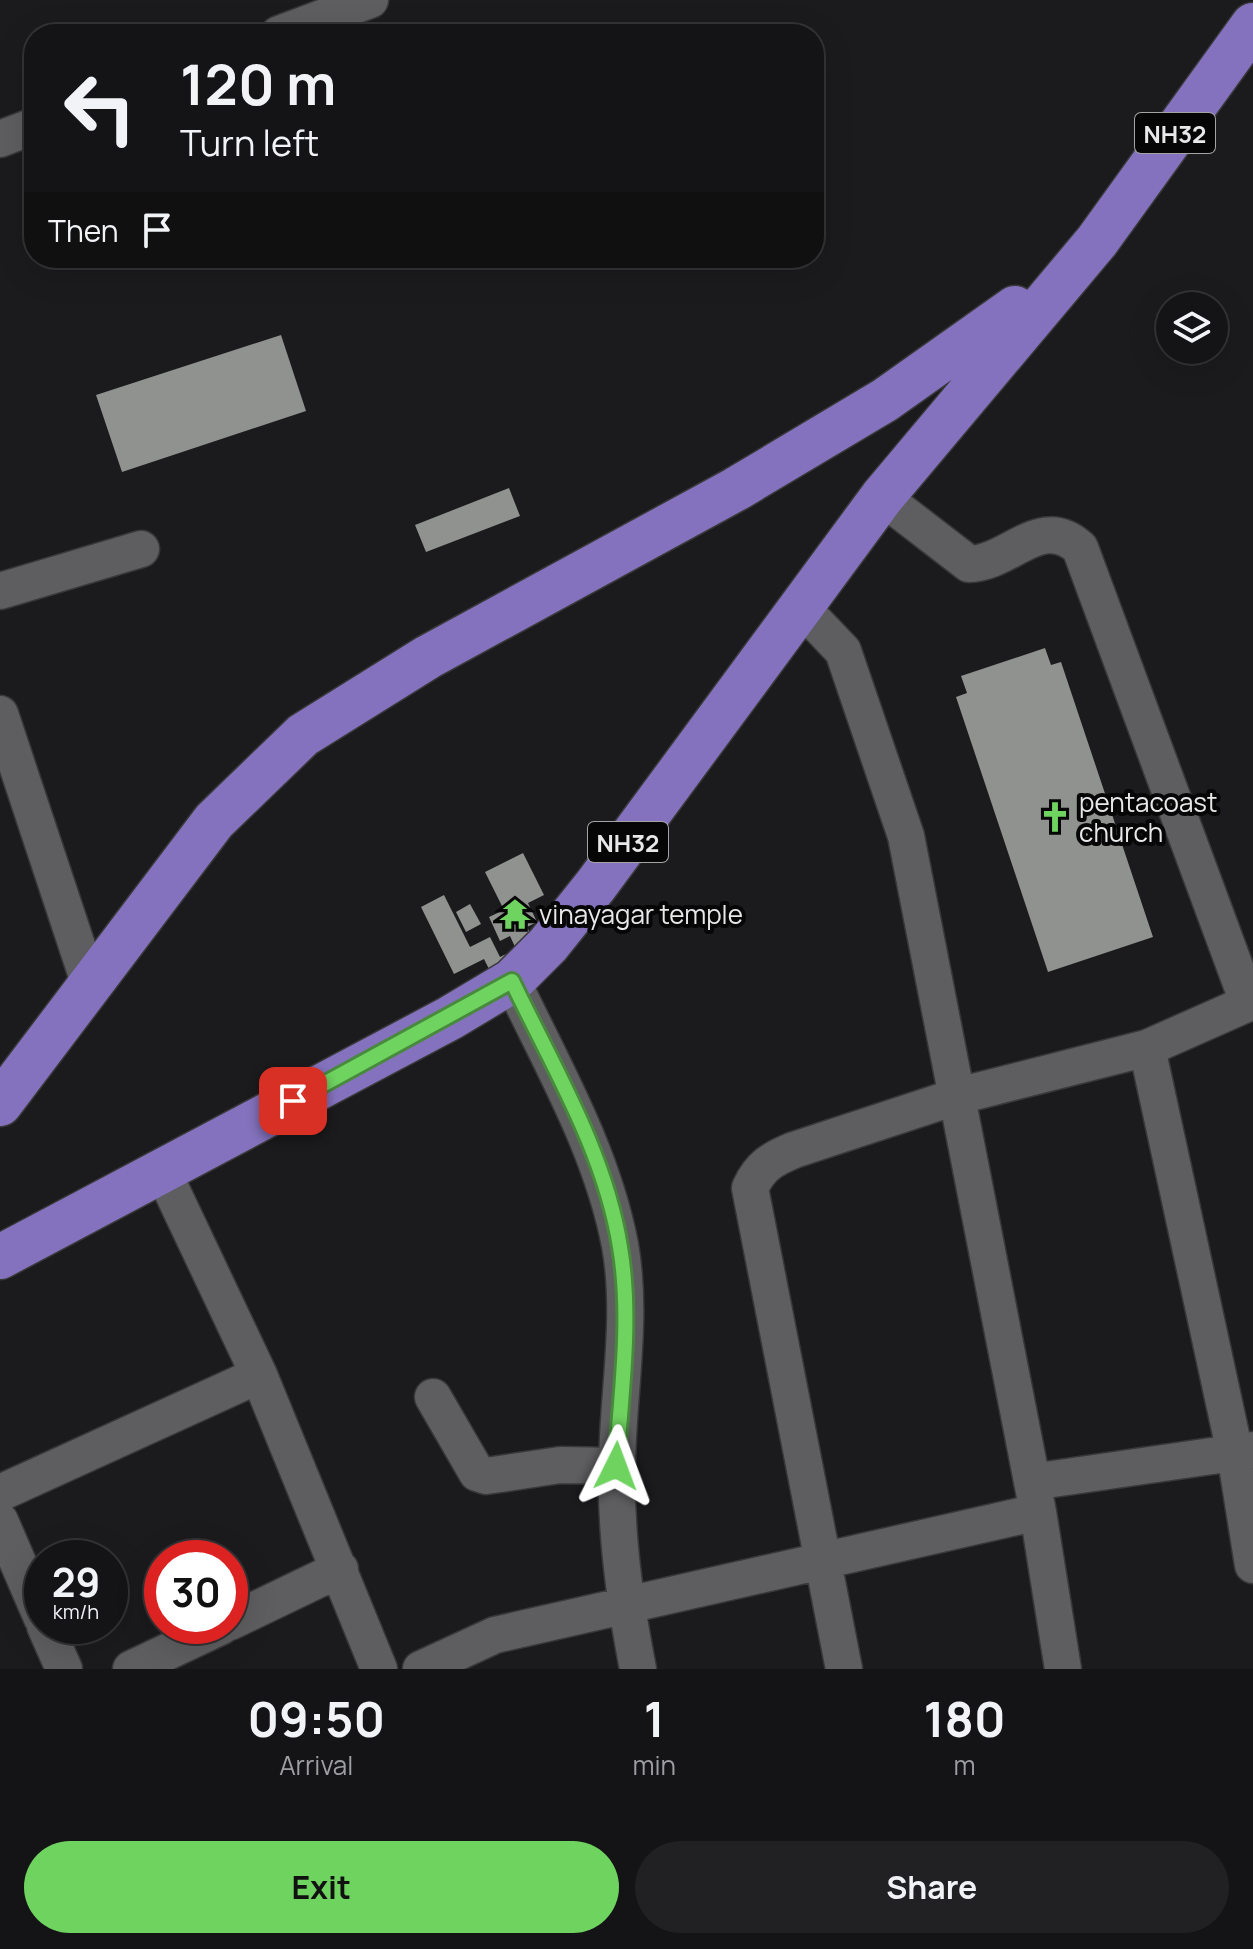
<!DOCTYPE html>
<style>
body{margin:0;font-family:Manrope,sans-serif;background:#212123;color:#f1f3f6;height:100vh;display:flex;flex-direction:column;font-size:30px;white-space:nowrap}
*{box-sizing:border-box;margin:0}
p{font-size:26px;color:#9d9ea1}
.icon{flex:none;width:44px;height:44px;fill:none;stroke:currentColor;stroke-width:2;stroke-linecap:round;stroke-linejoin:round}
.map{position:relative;height:1669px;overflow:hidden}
.details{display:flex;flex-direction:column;background:#141416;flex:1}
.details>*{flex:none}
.hud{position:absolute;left:24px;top:24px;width:800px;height:244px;border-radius:32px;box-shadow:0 8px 32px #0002,0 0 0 2px #333335;background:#141416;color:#f1f3f6;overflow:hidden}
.buttons{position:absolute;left:1156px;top:292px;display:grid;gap:16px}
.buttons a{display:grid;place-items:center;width:72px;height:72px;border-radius:50%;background:#141416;box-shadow:0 8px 32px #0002,0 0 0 2px #333335;font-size:40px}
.speed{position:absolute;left:24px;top:1540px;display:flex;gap:16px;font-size:40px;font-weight:700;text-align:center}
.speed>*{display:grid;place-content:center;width:104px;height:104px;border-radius:50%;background:#141416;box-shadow:0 8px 32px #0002,0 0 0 2px #333335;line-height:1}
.speed small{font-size:20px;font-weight:400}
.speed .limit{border:12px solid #d22;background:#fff;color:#111}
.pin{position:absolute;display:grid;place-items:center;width:68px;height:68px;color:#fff;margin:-34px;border-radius:16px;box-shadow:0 4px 12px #0006}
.me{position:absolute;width:88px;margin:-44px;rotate:3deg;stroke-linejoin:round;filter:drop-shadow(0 0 6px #0008)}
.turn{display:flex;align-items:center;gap:28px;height:168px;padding:0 24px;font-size:36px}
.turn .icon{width:104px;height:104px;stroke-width:2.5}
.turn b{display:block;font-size:56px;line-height:68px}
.then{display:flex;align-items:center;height:76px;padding:0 24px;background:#0003;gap:16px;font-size:30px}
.eta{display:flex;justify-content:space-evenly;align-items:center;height:136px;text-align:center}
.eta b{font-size:48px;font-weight:700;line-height:56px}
.button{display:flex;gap:16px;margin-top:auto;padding:16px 24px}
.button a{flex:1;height:92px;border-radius:48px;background:#6fd360;color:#111;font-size:32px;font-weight:700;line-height:92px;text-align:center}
.button a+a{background:#212123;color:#f1f3f6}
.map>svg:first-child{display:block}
.building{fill:#90928f}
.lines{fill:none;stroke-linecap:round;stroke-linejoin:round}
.minor-casing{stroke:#383839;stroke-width:39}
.highway-casing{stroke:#383839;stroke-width:47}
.minor{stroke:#5e5d60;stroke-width:36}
.highway{stroke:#8572be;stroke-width:44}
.route-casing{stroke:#48893e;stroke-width:20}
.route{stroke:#6fd360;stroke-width:14}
.labels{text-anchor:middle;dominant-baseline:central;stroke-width:8;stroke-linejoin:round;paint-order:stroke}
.shield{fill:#060607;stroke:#a4a4a6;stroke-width:2}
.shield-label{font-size:24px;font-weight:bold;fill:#e8e8ea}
.poi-label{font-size:26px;fill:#e8e8ea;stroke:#060607;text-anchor:start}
</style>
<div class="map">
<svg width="1253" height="1669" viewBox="0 0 1253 1669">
<rect width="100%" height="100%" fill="#1b1a1d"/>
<path class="building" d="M281,335l25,76 -184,61 -26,-77z
M509,488l11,28 -94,36 -11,-27z
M1045,648l6,17 10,-3 92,275 -105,35 -92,-275 11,-4 -6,-17z
M523,853l21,42 -16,8 9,19 -10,5 9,19 -47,23 -5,-10 -30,15 -33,-67 23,-12 26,52 20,-10 10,20 16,-8 -6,-13 -10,5 -11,-24 15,-7 -19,-38z
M470,904l11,20 -15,8 -10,-20z"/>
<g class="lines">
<defs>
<path id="minor" d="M279,34l91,-34
M0,139l34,-13
M882,497l87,67c42,-1 72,-52 111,-16l168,454
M0,591l141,-42
M801,607l42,44 63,185 132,676 25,157
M0,714l89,268
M512,981c41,86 90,170 108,264 13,72 -2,147 -3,219 -2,68 8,139 21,205
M1147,1048l88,405 18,112
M162,1170l97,205 120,294
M433,1397l44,76 9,3 74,-11 56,1
M1032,1482l221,-32
M0,1493l259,-118
M0,1521l42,97
M230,1622l110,-53
M45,1626l19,43
M131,1669l91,-43
M421,1669l74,-34 543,-123
M844,1669l-94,-481c10,-22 22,-29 44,-38l164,-54 189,-48 106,-47"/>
<path id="highway" d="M0,1104l214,-283 89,-86 125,-78 308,-168 149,-89 130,-92
M0,1257l450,-239 62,-37 36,-36 48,-60 286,-388 215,-256 156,-216"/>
</defs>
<use href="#minor" class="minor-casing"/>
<use href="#highway" class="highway-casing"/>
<use href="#minor" class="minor"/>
<use href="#highway" class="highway"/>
</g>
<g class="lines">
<defs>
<path id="route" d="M293,1101l219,-120c41,86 93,171 108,266 12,71 1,147 -4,219"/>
</defs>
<use href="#route" class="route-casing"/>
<use href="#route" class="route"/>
</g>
<defs>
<symbol id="church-bare" viewBox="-9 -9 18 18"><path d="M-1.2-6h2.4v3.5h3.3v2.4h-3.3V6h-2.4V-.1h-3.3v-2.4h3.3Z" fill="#6fd360" stroke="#060607" stroke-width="2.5" paint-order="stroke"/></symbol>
<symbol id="temple-bare" viewBox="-9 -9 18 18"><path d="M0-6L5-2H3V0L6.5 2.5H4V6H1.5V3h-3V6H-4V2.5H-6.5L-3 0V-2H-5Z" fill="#6fd360" stroke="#060607" stroke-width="2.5" paint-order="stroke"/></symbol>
</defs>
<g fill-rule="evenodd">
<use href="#church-bare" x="1033" y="795" width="44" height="44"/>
<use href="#temple-bare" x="493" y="892" width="44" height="44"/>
</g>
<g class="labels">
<g class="shield">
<rect x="1135" y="113" width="80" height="40" rx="6"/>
<rect x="588" y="822" width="80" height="40" rx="6"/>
</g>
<g class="shield-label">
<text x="1175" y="133">NH32</text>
<text x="628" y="842">NH32</text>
</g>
<g class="poi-label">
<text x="1079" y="802">pentacoast<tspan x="1079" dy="30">church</tspan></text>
<text x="539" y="914">vinayagar temple</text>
</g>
</g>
</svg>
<div class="buttons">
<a><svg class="icon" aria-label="layers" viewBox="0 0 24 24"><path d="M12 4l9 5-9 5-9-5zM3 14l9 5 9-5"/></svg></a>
</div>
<div class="speed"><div>29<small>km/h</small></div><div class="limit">30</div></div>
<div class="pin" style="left:293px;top:1101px;background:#d93025"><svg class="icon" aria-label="arrive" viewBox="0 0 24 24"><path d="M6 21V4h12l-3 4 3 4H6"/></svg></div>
<svg class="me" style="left:616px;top:1466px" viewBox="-20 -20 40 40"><path d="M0-17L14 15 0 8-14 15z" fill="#6fd360" stroke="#fff" stroke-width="4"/></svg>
<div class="hud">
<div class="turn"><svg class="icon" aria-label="left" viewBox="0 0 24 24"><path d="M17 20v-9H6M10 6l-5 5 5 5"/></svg><div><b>120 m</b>Turn left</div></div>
<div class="then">Then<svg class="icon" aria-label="arrive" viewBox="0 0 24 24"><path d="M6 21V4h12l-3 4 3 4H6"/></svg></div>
</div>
</div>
<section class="details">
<div class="eta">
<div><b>09:50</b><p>Arrival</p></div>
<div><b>1</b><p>min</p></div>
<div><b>180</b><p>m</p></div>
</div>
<div class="button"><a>Exit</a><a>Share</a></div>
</section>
